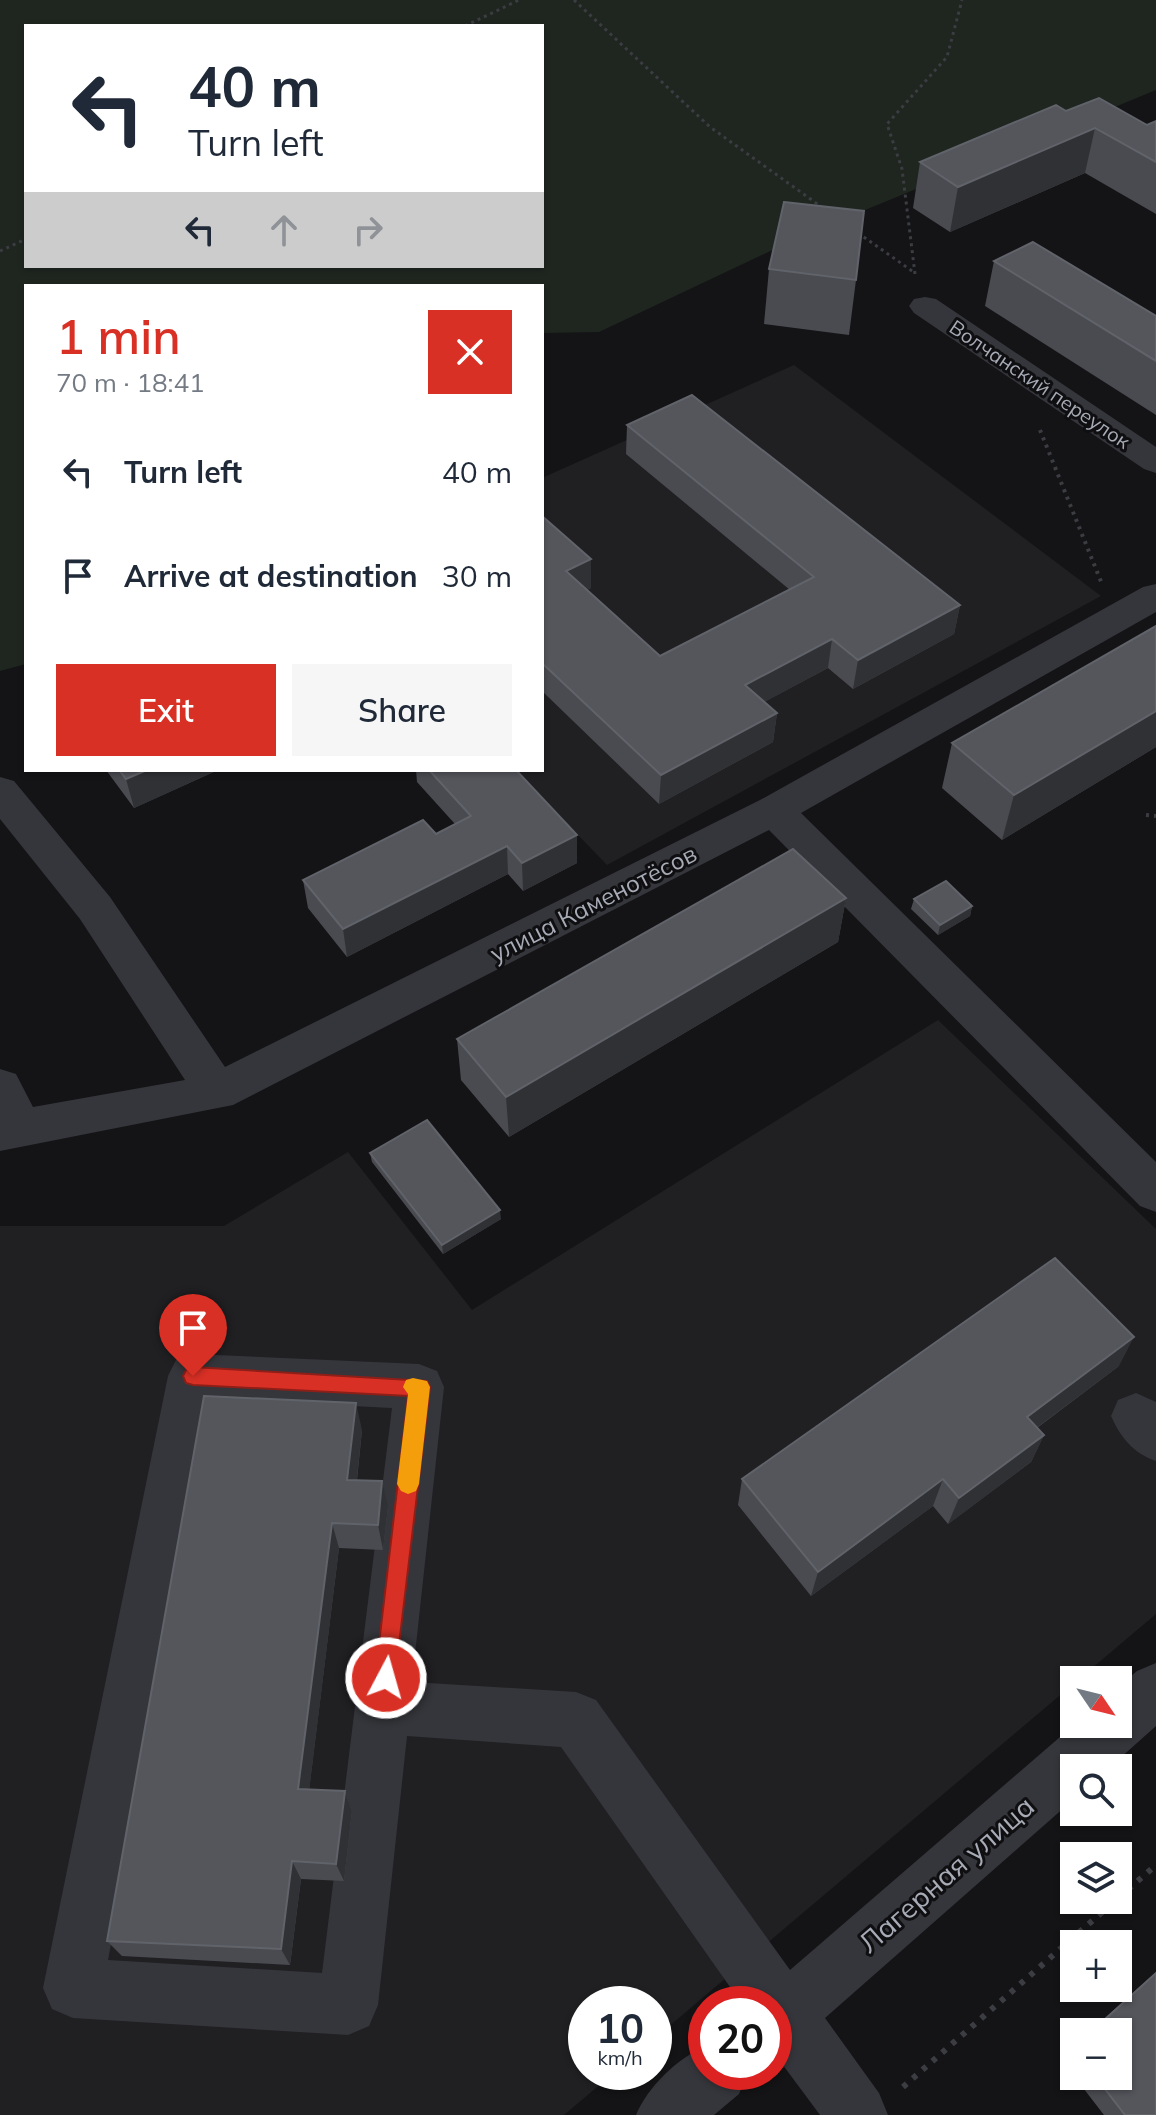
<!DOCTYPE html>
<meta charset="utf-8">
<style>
body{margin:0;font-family:Mulish,sans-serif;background:#f6f6f7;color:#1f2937;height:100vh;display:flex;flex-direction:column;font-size:30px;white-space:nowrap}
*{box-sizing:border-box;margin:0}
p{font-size:26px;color:#747a83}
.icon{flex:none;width:44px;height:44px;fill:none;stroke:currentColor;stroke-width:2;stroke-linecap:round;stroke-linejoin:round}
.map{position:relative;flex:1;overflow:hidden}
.side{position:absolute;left:24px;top:284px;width:520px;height:488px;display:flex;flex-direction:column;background:#fff;border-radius:0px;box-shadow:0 2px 6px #0004}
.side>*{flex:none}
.guide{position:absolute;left:24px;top:24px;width:520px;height:244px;border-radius:0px;box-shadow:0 2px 6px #0004;background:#fff;color:#1f2937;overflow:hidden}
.needle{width:52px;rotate:125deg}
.fabs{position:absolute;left:1060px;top:1666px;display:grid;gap:16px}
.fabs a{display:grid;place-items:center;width:72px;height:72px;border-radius:0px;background:#fff;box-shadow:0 2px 6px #0004;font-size:40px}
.speed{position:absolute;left:568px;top:1986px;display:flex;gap:16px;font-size:40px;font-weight:700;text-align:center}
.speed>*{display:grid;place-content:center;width:104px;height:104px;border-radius:50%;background:#fff;box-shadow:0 2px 6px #0004;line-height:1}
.speed small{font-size:20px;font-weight:400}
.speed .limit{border:12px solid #d22;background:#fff;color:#111}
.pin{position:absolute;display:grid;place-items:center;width:68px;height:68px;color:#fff;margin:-82px -34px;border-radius:50% 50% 50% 0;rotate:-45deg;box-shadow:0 0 8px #0007}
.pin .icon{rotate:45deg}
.me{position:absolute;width:88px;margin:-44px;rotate:6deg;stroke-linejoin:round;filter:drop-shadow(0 0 6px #0008)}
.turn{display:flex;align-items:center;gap:28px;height:168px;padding:0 32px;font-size:36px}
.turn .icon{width:104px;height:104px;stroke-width:2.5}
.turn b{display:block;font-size:56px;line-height:68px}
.lanes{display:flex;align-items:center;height:76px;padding:0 32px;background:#0003;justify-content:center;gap:40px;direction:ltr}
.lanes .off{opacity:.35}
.round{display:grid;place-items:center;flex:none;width:84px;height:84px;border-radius:0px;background:#f6f6f7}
.head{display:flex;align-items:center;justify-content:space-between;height:136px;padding:0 32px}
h1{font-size:48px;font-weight:600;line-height:60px;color:#d93025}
.cta{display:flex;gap:16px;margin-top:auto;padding:16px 32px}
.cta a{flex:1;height:92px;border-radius:0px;background:#d93025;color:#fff;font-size:32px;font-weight:600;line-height:92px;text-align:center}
.cta a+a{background:#f6f6f7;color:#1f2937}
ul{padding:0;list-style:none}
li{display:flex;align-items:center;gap:24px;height:104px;padding:0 32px}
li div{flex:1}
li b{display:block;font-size:30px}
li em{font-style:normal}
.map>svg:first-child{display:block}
.built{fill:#202023}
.green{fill:#1f2620;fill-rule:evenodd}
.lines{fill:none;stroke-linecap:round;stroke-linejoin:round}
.path-far2{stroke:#3b3d42;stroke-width:3;stroke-dasharray:3 4;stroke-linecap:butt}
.path-far1{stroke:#3b3d42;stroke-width:4;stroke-dasharray:3 5;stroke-linecap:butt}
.path{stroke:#3b3d42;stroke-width:6;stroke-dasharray:5 8;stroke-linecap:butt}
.minor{fill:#35363b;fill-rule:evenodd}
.wall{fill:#4a4b51}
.shaded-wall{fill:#303135}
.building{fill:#54565c;stroke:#61636a;stroke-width:2}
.route{fill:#d93025;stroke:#8d1f18;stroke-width:2}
.slow{fill:#f59e0b}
.labels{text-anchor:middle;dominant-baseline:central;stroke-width:6;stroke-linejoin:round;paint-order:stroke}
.far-street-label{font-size:20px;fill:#a7abb6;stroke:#0f0f11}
.street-label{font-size:24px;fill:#a7abb6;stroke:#0f0f11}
.near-street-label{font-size:28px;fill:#a7abb6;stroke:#0f0f11}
</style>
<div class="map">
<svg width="1156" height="2115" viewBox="0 0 1156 2115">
<rect width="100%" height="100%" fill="#141416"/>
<path class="built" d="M794,365l307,231 -494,269 -92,-95h27v-292z
M938,1020l218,209v385l-502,425v-35h-68v68h29l-51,43h-564v-889h224l124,-74 124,158z"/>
<path class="green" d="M0,0h1156v90l-354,146 -203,96 -57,1v-47h-516v378l-26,7zM26,26h516v240h-516z"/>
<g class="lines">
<path class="path-far2" d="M574,0l136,127 113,81
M465,26l54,-26
M858,233l57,40
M0,251l26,-12
M915,274l-13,-105 -15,-45 60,-67 15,-57"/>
<path class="path-far1" d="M1040,430l62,154
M1146,815l10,1"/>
<path class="path" d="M1118,1898l38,-33
M903,2087l213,-187"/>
<path class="minor" d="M925,297l11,2 220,148v26l-12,-4 -230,-156 -5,-7 5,-7z
M1156,584v28l-355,201 355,349v50l-16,-6 -371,-376 -536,275 -233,46v-82l16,5 17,33 152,-27 -105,-161 -80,-100v-42l14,4 96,116 115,170 535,-267 383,-213z
M193,1354l226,10 18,7 7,16 -32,295 164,10 20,8 194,270 285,-246h43v-37l19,-16 19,-8v63l-47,42h-35v31l-249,219 54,75 9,22h-68l-46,-62v-49h-32l-181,-257 -154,-11 -29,269 -9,21 -21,9 -275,-17 -21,-9 -9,-21 125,-612 8,-16zM213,1399l179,9 -70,565 -214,-13z
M1136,1393l20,9v59c-23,-8 -35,-23 -45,-45l7,-16z
M706,2046v26h42l-9,22 -25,21h-78c12,-28 41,-57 70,-69z"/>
</g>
<path class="wall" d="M1066,111l81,14 9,-4v93l-71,-41 -135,59 -37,-24 7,-46z
M994,261l162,55v99l-171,-109z
M769,269l87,11 -7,55 -85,-11z
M627,425l333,180 -6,29 -101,55 -25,-21 -64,34 13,11 -4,29 -114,62 -117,-113v-175l49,43v29l-4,2 73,66 130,-66 -164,-136z
M1156,626v121l-154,93 -60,-52 10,-45z
M106,770h112l-84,38z
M416,770h100l61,93 -54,28 -15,-17 -161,83 -39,-49 -5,-28 133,-46 19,-10 -38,-42z
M846,898l-8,44 -329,195 -48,-57 -4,-41z
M914,899l58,7 -2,10 -32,19 -27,-26z
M370,1153l131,66 -58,35 -71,-92z
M1119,1366l-82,62 7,7 -13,27 -83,62 -15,-18 -122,90 -73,-91 4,-26z
M362,1430l-5,50 31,27 -5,43 -44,-2 -30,242 36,1 7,20 -8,70 -43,-2 -11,86 -168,-9 -15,-15z
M1156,1972v143h-52l-44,-57 14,-13v31h44v-44h-29z"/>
<path class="shaded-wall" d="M1095,128l-10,45 -135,59 8,-45z
M591,559v29l-25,13v-30z
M960,605l-6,29 -101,55 5,-29z
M832,639l-4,29 -86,46 3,-29z
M1156,711v36l-154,93 12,-45z
M777,713l-4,29 -114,62 2,-29z
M147,770h71l-84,38 -8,-29z
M577,835v28l-54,28 -1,-28z
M507,846l1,28 -161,83 -4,-28z
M846,898l-8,44 -329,195 -3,-40z
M972,906l-2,10 -32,19 2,-10z
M500,1210l1,9 -58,35 -1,-9z
M1134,1337l-15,29 -104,78 12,-27z
M356,1403l6,27 -8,76 -7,-26z
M1044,1435l-13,27 -83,62 11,-26z
M943,1479l-10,27 -122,90 7,-24z
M382,1481l6,26 -5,43 -5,-25z
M332,1523l7,25 -32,260 -9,-19z
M345,1791l7,20 -8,70 -8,-17z
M292,1861l9,18 -11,86 -9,-16z"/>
<path class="building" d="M1099,98l48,27 9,-4v41l-61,-34 -137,59 -38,-25 136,-57 10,6z
M784,202l80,9 -8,69 -87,-11z
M1033,242l123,74v45l-162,-100z
M692,395l268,210 -102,55 -26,-21 -87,46 32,28 -116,62 -119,-112v-147l49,43 -25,12 94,85 154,-79 -187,-152z
M1156,626v85l-142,84 -62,-52z
M119,770h28l-21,9z
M429,770h87l61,65 -55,28 -15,-17 -164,83 -40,-49 120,-60 13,14 35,-18z
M793,849l53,49 -340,199 -49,-58z
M946,881l26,25 -32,19 -26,-26z
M427,1120l73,90 -58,35 -72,-92z
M1055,1258l79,79 -107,80 17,18 -85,63 -16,-19 -125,93 -76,-93z
M204,1396l152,7 -9,77 35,1 -4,44 -46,-2 -34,266 47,2 -9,73 -44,-3 -11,88 -174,-8z
M1156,1973v142h-31l-30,-39h23v-44h-27z"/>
<path class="route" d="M193,1367l234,14 3,6 -36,299 -8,3 -8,-3 -3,-8 33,-282 -215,-11 -7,-2 -3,-7 3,-6z"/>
<path class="slow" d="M413,1378l14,3 3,6 -11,97 -3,7 -8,3 -7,-3 -4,-7 11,-90 -5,-7 3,-7z"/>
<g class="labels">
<g class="far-street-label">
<text transform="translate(1040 384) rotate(34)">Волчанский переулок</text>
</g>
<g class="street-label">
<text transform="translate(593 903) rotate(-27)">улица Каменотёсов</text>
</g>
<g class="near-street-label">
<text transform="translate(946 1874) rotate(-41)">Лагерная улица</text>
</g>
</g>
</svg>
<div class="fabs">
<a><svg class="needle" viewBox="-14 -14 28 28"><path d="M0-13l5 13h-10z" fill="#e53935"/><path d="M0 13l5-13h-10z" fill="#747a83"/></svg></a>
<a><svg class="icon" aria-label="search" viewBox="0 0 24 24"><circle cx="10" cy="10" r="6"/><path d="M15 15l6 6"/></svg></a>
<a><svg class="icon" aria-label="layers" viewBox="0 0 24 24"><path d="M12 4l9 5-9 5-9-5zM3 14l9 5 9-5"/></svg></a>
<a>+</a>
<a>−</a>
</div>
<div class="speed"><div>10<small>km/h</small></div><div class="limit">20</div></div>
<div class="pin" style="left:193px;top:1376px;background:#d93025"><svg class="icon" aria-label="arrive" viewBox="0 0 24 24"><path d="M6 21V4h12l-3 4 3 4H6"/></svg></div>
<svg class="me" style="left:386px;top:1678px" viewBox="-20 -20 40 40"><circle r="17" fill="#d93025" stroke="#fff" stroke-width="3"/><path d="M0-11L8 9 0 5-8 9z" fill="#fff"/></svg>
<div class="guide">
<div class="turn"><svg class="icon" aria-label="left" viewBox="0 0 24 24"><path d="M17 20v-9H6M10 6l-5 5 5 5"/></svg><div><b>40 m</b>Turn left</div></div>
<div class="lanes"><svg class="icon" aria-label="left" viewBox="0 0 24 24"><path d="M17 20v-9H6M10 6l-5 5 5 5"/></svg><svg class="icon off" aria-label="ahead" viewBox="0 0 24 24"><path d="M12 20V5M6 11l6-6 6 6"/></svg><svg class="icon off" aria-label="right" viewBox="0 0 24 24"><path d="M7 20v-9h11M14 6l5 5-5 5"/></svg></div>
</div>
<section class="side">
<div class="head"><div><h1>1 min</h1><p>70 m · 18:41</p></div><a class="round" style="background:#d93025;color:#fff"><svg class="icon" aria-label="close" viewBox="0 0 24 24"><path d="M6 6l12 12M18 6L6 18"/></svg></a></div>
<ul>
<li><svg class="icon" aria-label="left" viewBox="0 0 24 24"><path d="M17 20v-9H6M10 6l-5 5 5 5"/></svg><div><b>Turn left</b></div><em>40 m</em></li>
<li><svg class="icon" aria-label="arrive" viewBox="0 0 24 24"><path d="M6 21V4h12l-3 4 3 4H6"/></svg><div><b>Arrive at destination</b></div><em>30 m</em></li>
</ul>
<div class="cta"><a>Exit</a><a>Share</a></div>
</section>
</div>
